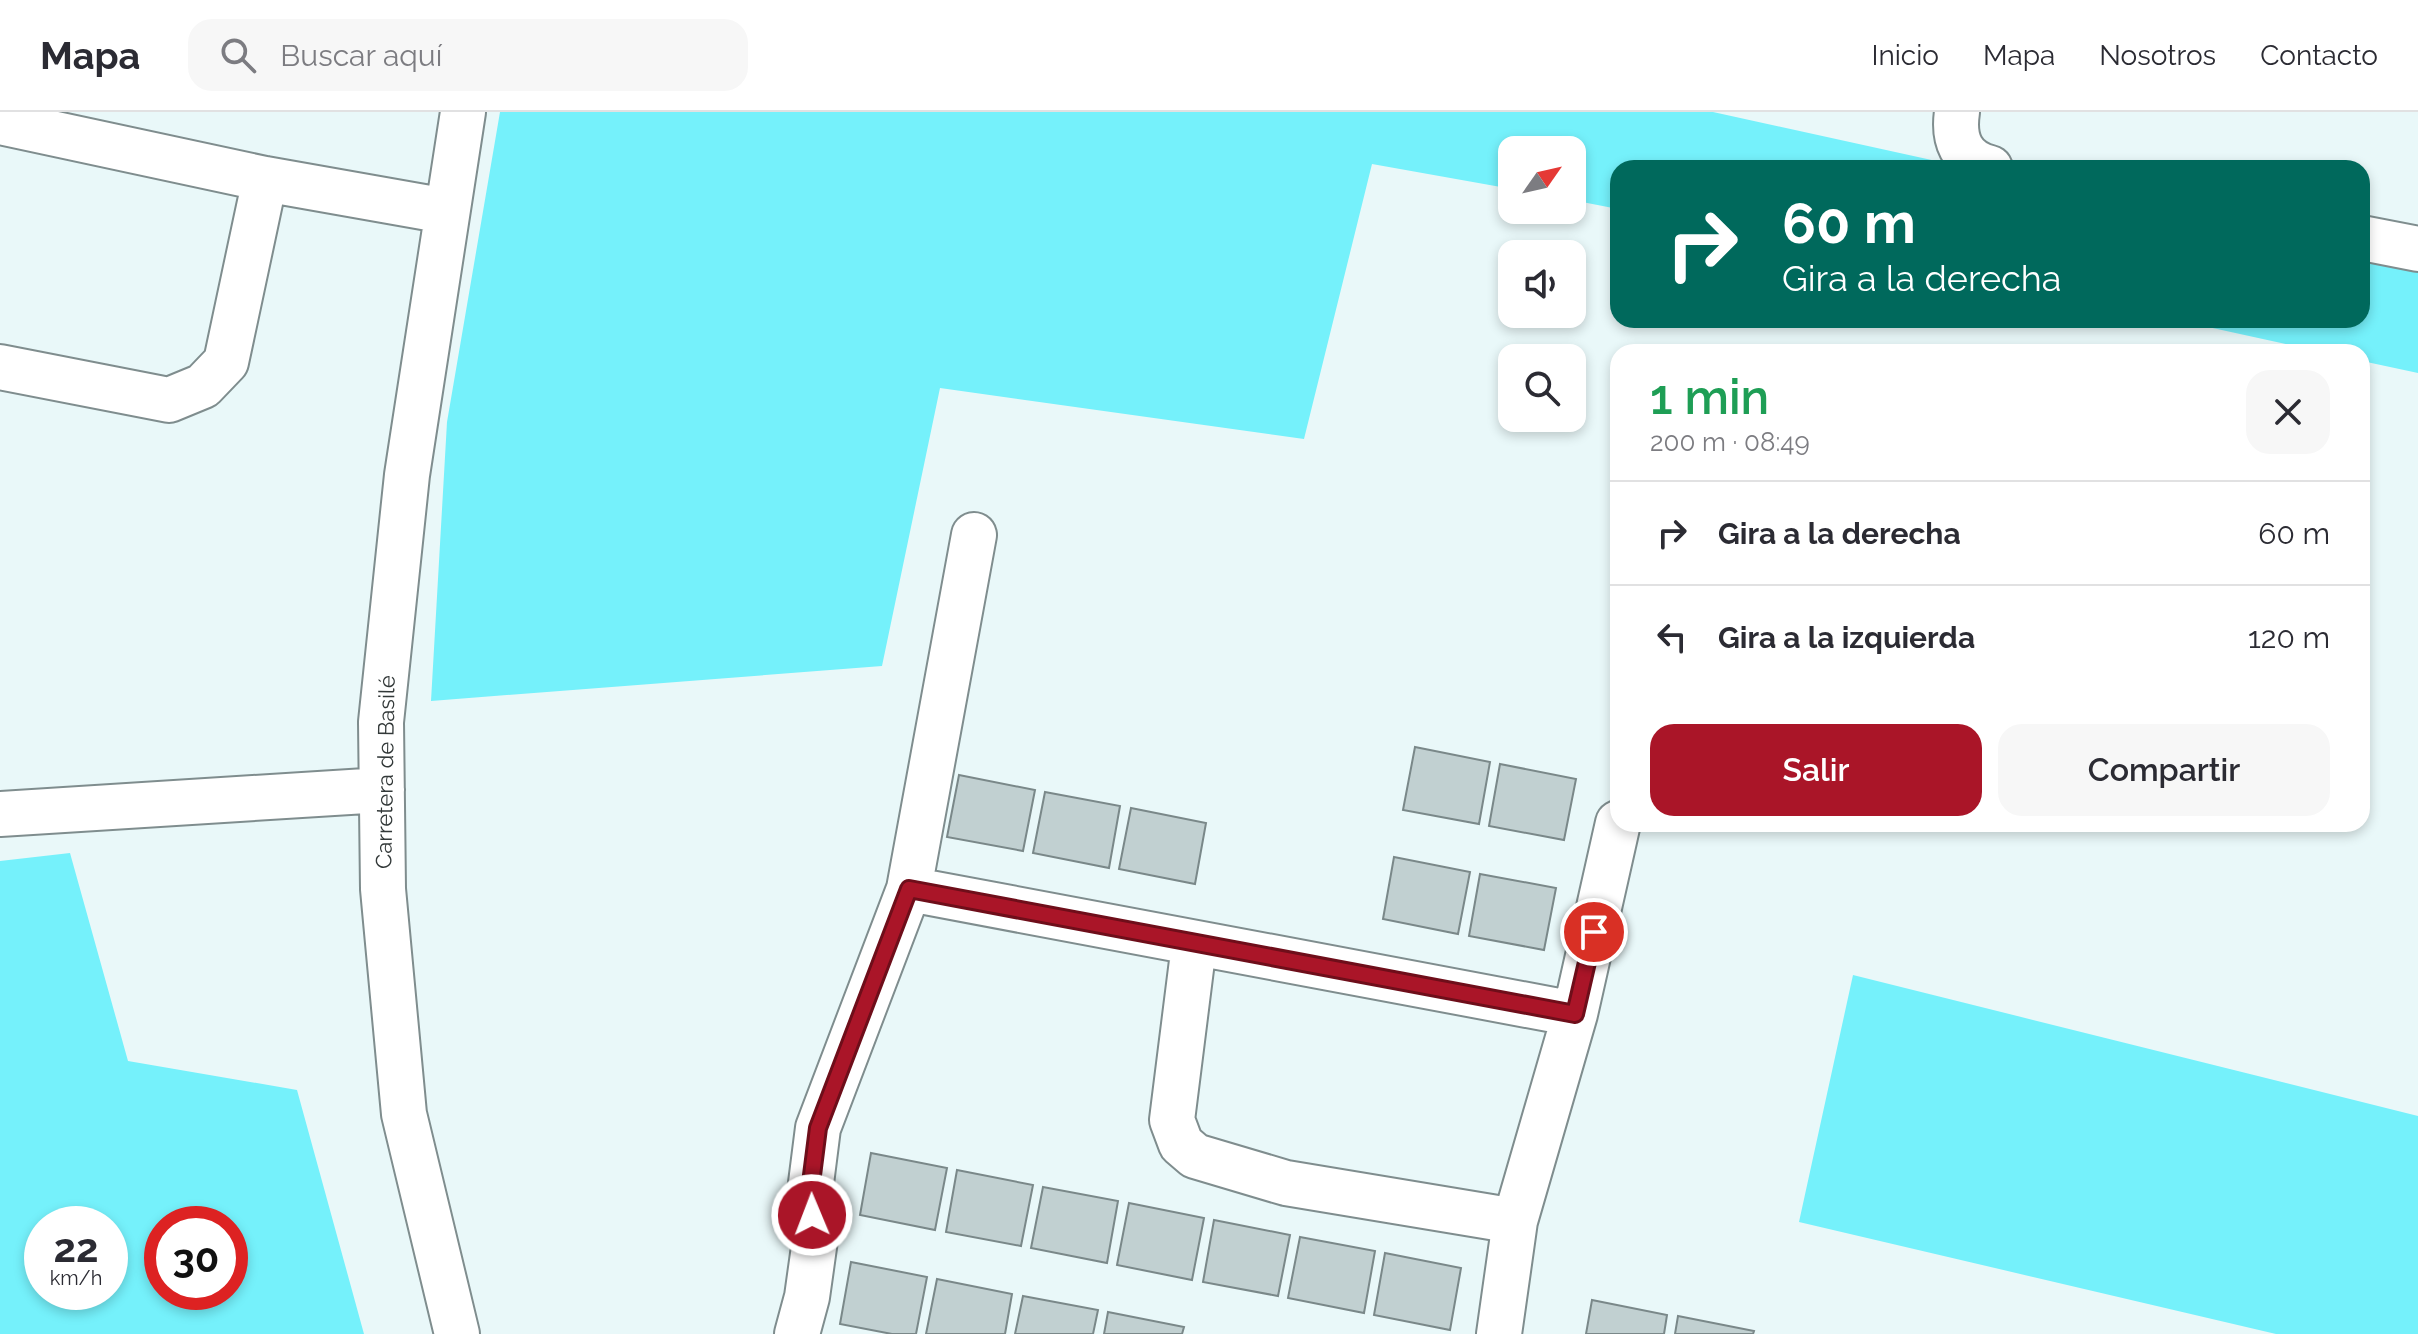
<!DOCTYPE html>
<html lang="es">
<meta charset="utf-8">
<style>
body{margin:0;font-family:Raleway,sans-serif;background:#f7f7f7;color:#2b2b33;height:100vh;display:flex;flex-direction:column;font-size:30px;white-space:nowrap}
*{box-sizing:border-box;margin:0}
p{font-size:26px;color:#7c7c81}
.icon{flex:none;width:44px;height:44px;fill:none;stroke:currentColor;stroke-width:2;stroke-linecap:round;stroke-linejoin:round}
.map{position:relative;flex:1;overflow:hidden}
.drawer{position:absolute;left:1610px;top:232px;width:760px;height:488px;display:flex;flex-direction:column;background:#fff;border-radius:24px;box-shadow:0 4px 12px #0003}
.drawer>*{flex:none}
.hud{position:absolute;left:1610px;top:48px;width:760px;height:168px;border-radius:24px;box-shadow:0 4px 12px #0003;background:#00695c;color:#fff;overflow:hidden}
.needle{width:52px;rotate:56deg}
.buttons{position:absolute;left:1498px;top:24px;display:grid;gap:16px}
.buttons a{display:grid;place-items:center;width:88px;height:88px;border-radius:16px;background:#fff;box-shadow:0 4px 12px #0003;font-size:40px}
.speed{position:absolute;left:24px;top:1094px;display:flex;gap:16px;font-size:40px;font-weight:700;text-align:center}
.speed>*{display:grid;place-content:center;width:104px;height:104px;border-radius:50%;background:#fff;box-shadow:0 4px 12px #0003;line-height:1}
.speed small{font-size:20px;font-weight:400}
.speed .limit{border:12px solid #d22;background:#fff;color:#111}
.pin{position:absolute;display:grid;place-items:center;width:68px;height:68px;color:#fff;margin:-34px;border:4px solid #fff;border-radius:50%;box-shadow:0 2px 8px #0007}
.me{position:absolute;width:88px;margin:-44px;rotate:359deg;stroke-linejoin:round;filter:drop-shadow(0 0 6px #0008)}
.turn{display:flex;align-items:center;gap:28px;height:168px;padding:0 40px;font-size:36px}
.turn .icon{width:104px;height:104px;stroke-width:2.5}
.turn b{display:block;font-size:56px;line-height:68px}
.round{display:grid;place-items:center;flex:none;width:84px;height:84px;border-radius:24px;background:#f7f7f7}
.summary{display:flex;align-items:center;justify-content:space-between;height:136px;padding:0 40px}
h1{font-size:48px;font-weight:600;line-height:60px;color:#1e9e55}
.action{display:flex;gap:16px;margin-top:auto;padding:16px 40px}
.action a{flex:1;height:92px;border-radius:24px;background:#aa1528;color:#fff;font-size:32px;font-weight:600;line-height:92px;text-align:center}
.action a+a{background:#f7f7f7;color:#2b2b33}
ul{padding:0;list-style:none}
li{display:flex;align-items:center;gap:24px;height:104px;padding:0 40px;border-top:2px solid #e1e1e2}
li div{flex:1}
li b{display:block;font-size:30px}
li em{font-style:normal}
header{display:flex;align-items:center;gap:48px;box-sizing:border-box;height:112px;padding:0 40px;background:#fff;border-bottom:2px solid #e1e1e2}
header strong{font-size:38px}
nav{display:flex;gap:44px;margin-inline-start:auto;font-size:28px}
.search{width:560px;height:72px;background:#f7f7f7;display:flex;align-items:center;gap:20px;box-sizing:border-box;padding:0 28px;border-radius:24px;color:#7c7c81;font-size:30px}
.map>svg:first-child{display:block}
.green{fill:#75f1fb;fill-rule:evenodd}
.building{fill:#c1d0d1;stroke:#7a8889;stroke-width:2}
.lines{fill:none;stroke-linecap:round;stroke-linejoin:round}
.minor-casing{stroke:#7f8d8e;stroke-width:48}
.minor{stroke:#fff;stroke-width:44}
.route-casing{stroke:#6e0e1a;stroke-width:20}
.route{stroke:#aa1528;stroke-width:14}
.labels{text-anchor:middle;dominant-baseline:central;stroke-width:6;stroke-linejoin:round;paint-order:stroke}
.street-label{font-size:22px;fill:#323838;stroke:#fff}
</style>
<header>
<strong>Mapa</strong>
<div class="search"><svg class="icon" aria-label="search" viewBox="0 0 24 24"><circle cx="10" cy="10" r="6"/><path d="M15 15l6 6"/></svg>Buscar aquí</div>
<nav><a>Inicio</a><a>Mapa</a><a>Nosotros</a><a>Contacto</a></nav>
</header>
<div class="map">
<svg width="2418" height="1222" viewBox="0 0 2418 1222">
<rect width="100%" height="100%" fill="#e9f8f9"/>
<path class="green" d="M500,0h1213l255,56h-350v41l-46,-9v-50h-60v39l-140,-25 -68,275 -364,-51 -58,278 -451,35 16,-279z
M2362,142l56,13v106l-56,-12v-9h-40l-146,-32h186z
M70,741l58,208 169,29 67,244h-364v-473zM42,1112h68v68h-68zM162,1112h68v68h-68z
M1853,863l565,141v218h-142l-477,-112z"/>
<path class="building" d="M1415,635l75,15 -11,62 -76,-14z
M1500,652l76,15 -12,61 -75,-14z
M959,663l76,15 -12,61 -76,-14z
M1045,680l75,14 -11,62 -76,-15z
M1131,696l75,15 -11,61 -76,-15z
M1394,745l76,15 -12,62 -75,-15z
M1480,762l76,14 -12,62 -75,-14z
M871,1041l76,15 -12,62 -75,-15z
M957,1058l76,15 -12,61 -75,-14z
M1043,1075l75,14 -11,62 -76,-15z
M1129,1091l75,15 -12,62 -75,-15z
M1214,1108l76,15 -12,61 -75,-14z
M1300,1125l75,14 -11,62 -76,-15z
M1385,1141l76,15 -11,62 -76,-15z
M851,1150l76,15 -11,57h-24l-52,-10z
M937,1167l75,15 -7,40h-79z
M1023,1184l75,14 -5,24h-78z
M1592,1188l75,15 -3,19h-78z
M1108,1200l76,15 -2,7h-78z
M1678,1204l76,15 -1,3h-78z"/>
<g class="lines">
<defs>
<path id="minor" d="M1957,0c-4,27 4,49 33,56
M0,10l265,57 181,32
M2362,126l56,11
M0,255l169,33 34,-14 23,-24 39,-183
M0,702l382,-24
M909,777l666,125
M1194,833l-22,175 9,24 14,12 91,27 229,38
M457,1222l-53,-220 -21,-225 -2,-167 26,-247 56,-363
M797,1222l10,-37 8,-57 -5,-49 8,-63 91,-239 65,-354
M1499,1222l16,-113 60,-207 43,-191"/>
</defs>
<use href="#minor" class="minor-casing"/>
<use href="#minor" class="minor"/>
</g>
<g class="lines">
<defs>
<path id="route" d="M812,1103l-2,-24 8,-63 91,-239 666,125 19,-82"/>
</defs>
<use href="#route" class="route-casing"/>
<use href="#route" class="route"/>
</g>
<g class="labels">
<g class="street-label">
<text transform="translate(385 660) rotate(-89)">Carretera de Basilé</text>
</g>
</g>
</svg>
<div class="buttons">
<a><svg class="needle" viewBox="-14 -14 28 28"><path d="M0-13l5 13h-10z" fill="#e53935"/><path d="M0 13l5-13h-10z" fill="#7c7c81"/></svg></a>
<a><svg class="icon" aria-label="sound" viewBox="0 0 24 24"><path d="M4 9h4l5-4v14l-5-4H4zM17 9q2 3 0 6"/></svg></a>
<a><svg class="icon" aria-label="search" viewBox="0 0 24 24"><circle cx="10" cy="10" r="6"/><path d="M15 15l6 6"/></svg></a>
</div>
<div class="speed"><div>22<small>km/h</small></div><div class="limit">30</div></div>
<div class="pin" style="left:1594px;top:820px;background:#d93025"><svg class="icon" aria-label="arrive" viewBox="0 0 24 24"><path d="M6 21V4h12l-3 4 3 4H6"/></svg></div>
<svg class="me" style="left:812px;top:1103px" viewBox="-20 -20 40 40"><circle r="17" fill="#aa1528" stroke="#fff" stroke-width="3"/><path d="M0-11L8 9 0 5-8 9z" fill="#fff"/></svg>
<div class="hud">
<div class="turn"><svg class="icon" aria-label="right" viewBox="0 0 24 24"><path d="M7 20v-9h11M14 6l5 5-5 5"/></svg><div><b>60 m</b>Gira a la derecha</div></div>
</div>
<section class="drawer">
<div class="summary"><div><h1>1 min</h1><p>200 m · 08:49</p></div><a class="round"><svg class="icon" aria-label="close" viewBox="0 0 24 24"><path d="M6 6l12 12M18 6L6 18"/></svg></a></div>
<ul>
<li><svg class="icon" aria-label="right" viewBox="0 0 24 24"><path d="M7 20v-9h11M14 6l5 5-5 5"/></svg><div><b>Gira a la derecha</b></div><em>60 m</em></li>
<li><svg class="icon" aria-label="left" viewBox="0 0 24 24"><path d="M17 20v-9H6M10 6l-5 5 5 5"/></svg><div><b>Gira a la izquierda</b></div><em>120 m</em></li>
</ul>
<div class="action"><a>Salir</a><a>Compartir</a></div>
</section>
</div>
